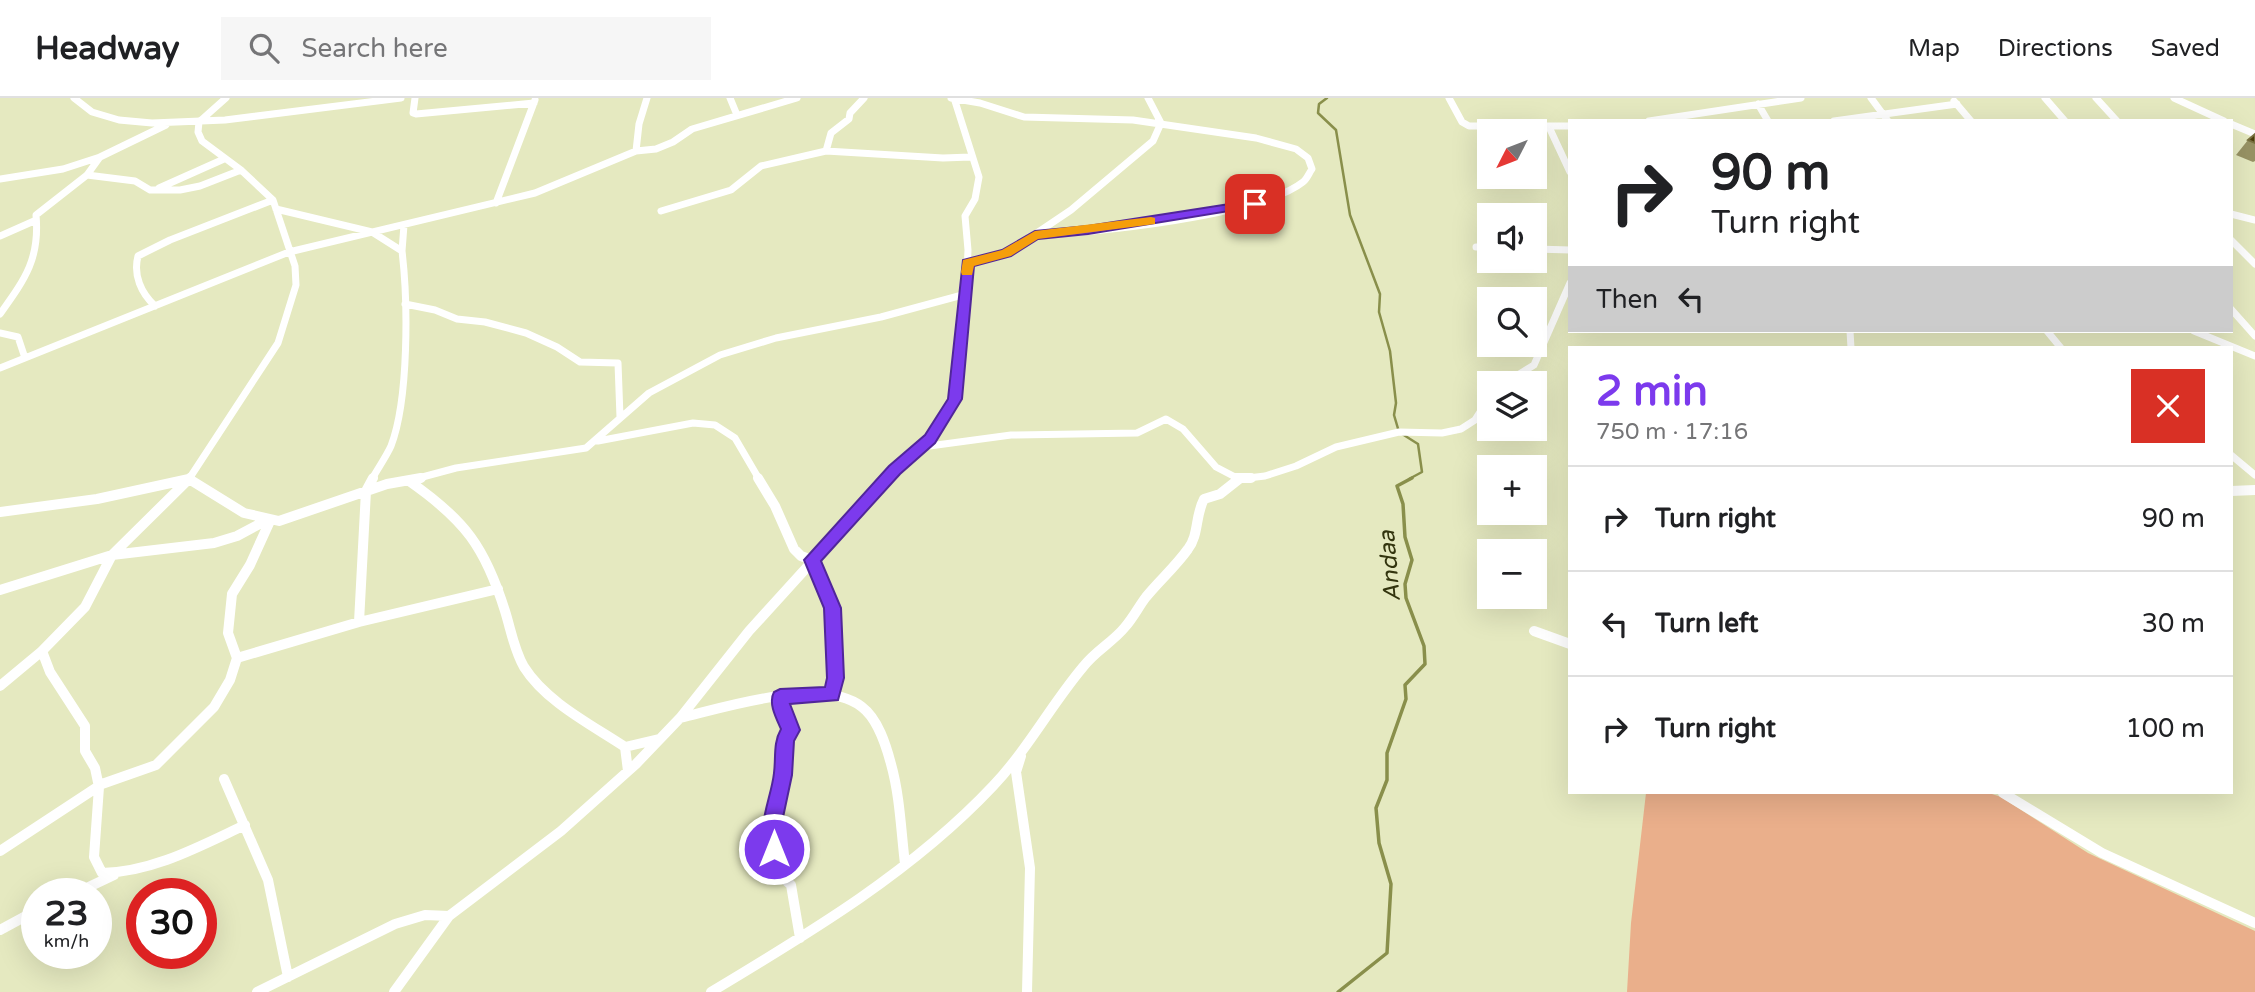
<!DOCTYPE html>
<meta charset="utf-8">
<style>
body{margin:0;font-family:"Varela Round",sans-serif;background:#f6f6f6;color:#202124;height:100vh;display:flex;flex-direction:column;font-size:26px;white-space:nowrap}
*{box-sizing:border-box;margin:0}
p{font-size:23px;color:#757577}
.icon{flex:none;width:38px;height:38px;fill:none;stroke:currentColor;stroke-width:2;stroke-linecap:round;stroke-linejoin:round}
.map{position:relative;flex:1;overflow:hidden}
.details{position:absolute;left:1568px;top:248px;width:665px;height:448px;display:flex;flex-direction:column;background:#fff;border-radius:0px;box-shadow:0 7px 28px #0002}
.details>*{flex:none}
.top-card{position:absolute;left:1568px;top:21px;width:665px;height:214px;border-radius:0px;box-shadow:0 7px 28px #0002;background:#fff;color:#202124;overflow:hidden}
.needle{width:46px;rotate:228deg}
.fabs{position:absolute;left:1477px;top:21px;display:grid;gap:14px}
.fabs a{display:grid;place-items:center;width:70px;height:70px;border-radius:0px;background:#fff;box-shadow:0 7px 28px #0002;font-size:35px}
.speed{position:absolute;left:21px;top:780px;display:flex;gap:14px;font-size:35px;font-weight:700;text-align:center}
.speed>*{display:grid;place-content:center;width:91px;height:91px;border-radius:50%;background:#fff;box-shadow:0 7px 28px #0002;line-height:1}
.speed small{font-size:18px;font-weight:400}
.speed .limit{border:10px solid #d22;background:#fff;color:#111}
.pin{position:absolute;display:grid;place-items:center;width:60px;height:60px;color:#fff;margin:-30px;border-radius:14px;box-shadow:0 4px 10px #0006}
.me{position:absolute;width:77px;margin:-38px;rotate:0deg;stroke-linejoin:round;filter:drop-shadow(0 0 5px #0008)}
.turn{display:flex;align-items:center;gap:24px;height:147px;padding:0 28px;font-size:32px}
.turn .icon{width:91px;height:91px;stroke-width:2.5}
.turn b{display:block;font-size:49px;line-height:60px}
.then{display:flex;align-items:center;height:66px;padding:0 28px;background:#0003;gap:14px;font-size:26px}
.round{display:grid;place-items:center;flex:none;width:74px;height:74px;border-radius:0px;background:#f6f6f6}
.head{display:flex;align-items:center;justify-content:space-between;height:119px;padding:0 28px}
h1{font-size:42px;font-weight:700;line-height:52px;color:#7c3aed}
ul{padding:0;list-style:none}
li{display:flex;align-items:center;gap:21px;height:105px;padding:0 28px;border-top:2px solid #e0e0e0}
li div{flex:1}
li b{display:block;font-size:26px}
li em{font-style:normal}
header{display:flex;align-items:center;gap:42px;box-sizing:border-box;height:98px;padding:0 35px;background:#fff;border-bottom:2px solid #e0e0e0}
header strong{font-size:33px}
nav{display:flex;gap:38px;margin-inline-start:auto;font-size:24px}
.search{width:490px;height:63px;background:#f6f6f6;display:flex;align-items:center;gap:18px;box-sizing:border-box;padding:0 24px;border-radius:0px;color:#757577;font-size:26px}
.map>svg:first-child{display:block}
.green{fill:#eaaf8b}
.lines{fill:none;stroke-linecap:round;stroke-linejoin:round}
.stream-far1{stroke:#898f4b;stroke-width:2.5}
.stream{stroke:#898f4b;stroke-width:3.5}
.minor-far1{stroke:#fff;stroke-width:7}
.minor{stroke:#fff;stroke-width:10}
.wall{fill:#989364}
.building{fill:#4b3d09;stroke:#797140;stroke-width:2}
.route{fill:#7c3aed;stroke:#51269a;stroke-width:2}
.slow{fill:#f59e0b}
.labels{text-anchor:middle;dominant-baseline:central;stroke-width:7;stroke-linejoin:round;paint-order:stroke}
.water-label{font-size:23px;font-style:italic;fill:#33350e;stroke:#e5e9c0}
</style>
<header>
<strong>Headway</strong>
<div class="search"><svg class="icon" aria-label="search" viewBox="0 0 24 24"><circle cx="10" cy="10" r="6"/><path d="M15 15l6 6"/></svg>Search here</div>
<nav><a>Map</a><a>Directions</a><a>Saved</a></nav>
</header>
<div class="map">
<svg width="2255" height="894" viewBox="0 0 2255 894">
<rect width="100%" height="100%" fill="#e5e9c0"/>
<path class="green" d="M1646,695h343l12,4 87,56 167,78v61h-628l4,-69z"/>
<g class="lines">
<path class="stream-far1" d="M1327,0l-8,6 -1,9 18,17 14,85 30,79 -1,18 11,39 6,52 -2,12 5,17 19,12 4,28 -13,7"/>
<path class="stream" d="M1338,894l49,-39 4,-69 -12,-41 -3,-35 11,-28v-27l19,-54 -1,-14 20,-21 -1,-18 -18,-48 -1,-14 7,-24 -7,-23 -2,-33 -6,-18 15,-8"/>
<path class="minor-far1" d="M74,0l18,14 27,8 33,3 73,-3 176,-22
M415,0l-2,15 3,1 118,-11
M730,0l7,17
M951,0l29,5 44,14 109,3 123,18 40,11 12,9 4,11c-3,4 -5,10 -9,13 -43,34 -210,51 -268,53
M1449,0l13,24 7,4h101
M1871,0l17,23
M2045,0l20,23
M2096,0l21,23
M2174,0l50,23
M1954,3l17,20
M1758,6l10,17
M1649,23l152,-23
M1834,23l123,-17
M2231,26l24,10
M1549,29l21,45
M636,53l3,-27 8,-26
M826,53l5,-18 18,-14 1,-6 14,-15
M87,77l48,6 15,9h30l20,-4 41,-16
M0,81l63,-10 37,-12 66,-32
M159,90l65,-29
M496,105l39,-103
M276,111l96,23 30,19c6,50 7,148 -11,195 -5,11 -13,22 -19,33
M661,113l70,-21 30,-24 65,-15 117,7 28,-1
M2231,116l24,6
M0,138l34,-15
M2231,142l24,24
M1476,149h13
M1535,151l35,1
M402,153l2,-26
M967,165l40,-10 64,-43 82,-69 8,-18 -13,-25
M405,206l30,6 22,9 28,3 41,11 31,14 23,15 38,1 2,54
M155,208c-14,-13 -22,-31 -17,-50l32,-16 103,-40
M2231,211l24,27
M0,216c25,-35 40,-55 36,-99l51,-40 13,-18
M1850,233l1,17
M2047,233l14,17
M2194,233l61,25
M0,235l18,4 7,21
M0,270l289,-116 246,-59 101,-42 20,-2 17,-7 19,-13 105,-31
M1505,285l29,-18 36,-82
M598,343l95,-18 22,2 20,13 24,41
M922,349l89,-12 126,-2 29,-14 17,10 33,38 23,12 26,-3 31,-10 40,-19 63,-15 43,1 19,-4 14,-9 14,-22
M2231,357l24,20
M189,381l89,-136 18,-58 -1,-19 -22,-66 -32,-30 -39,-29 -4,-9 1,-10 27,-24
M415,381l41,-11 130,-20 63,-55 71,-38 56,-17 105,-21 85,-23
M886,381l44,-40 25,-40 11,-105 2,-44 -3,-34 10,-17 4,-22 -25,-79"/>
<path class="minor" d="M758,380l17,28 19,43 7,7 11,4c22,47 31,82 20,134
M1236,380h15
M409,383c56,39 76,66 96,130 6,19 9,39 19,56 22,35 68,58 101,80l34,-8
M2231,393l24,-1
M0,414l97,-13 92,-20 55,34 35,8 108,-37 34,-6
M0,492l112,-35 102,-12 23,-7 28,-15
M359,524l7,-131 7,-13
M1534,533l36,13
M42,553l8,21 35,54v25l10,17 4,19 -5,70 8,16c51,-1 98,-27 143,-48
M237,560l122,-36 139,-33
M0,588l42,-35 43,-44 27,-52 78,-77
M780,599l4,19 7,14 -6,10 -2,35 -11,47 8,53 11,10 9,53
M680,620c46,-11 142,-42 182,-11 16,12 24,38 29,57 9,32 10,67 14,100
M625,649l3,24
M1021,658l-5,16 14,96 -3,124
M224,681l44,101 20,97
M2003,695l99,60 153,70
M0,753l102,-67 54,-19 58,-58 16,-27 7,-22 -9,-25 4,-39 18,-29 20,-44
M74,796l40,-19
M0,832l37,-20
M257,894l138,-68 30,-9 24,1
M394,894l55,-76 112,-85 75,-67 44,-46 69,-87 139,-153
M711,894c100,-60 202,-121 282,-206 35,-37 58,-81 90,-119 12,-16 30,-25 42,-40 8,-9 14,-21 21,-30 14,-17 30,-31 42,-48 11,-14 7,-33 16,-50l16,-5 19,-15"/>
</g>
<path class="wall" d="M2255,36v27l-2,1 -17,-7 12,-15z"/>
<path class="building" d="M2255,36v9l-7,-3z"/>
<path class="route" d="M1255,102l5,1v5l-172,28 -50,5 -27,17 -37,10 -12,133 -27,44 -35,31 -79,87 20,47 3,70 -6,22 -48,4 10,26 -6,11 -2,34 -10,47 1,27 -2,7 -7,2 -7,-2c-12,-28 4,-56 7,-83 2,-15 -1,-30 7,-44 -5,-11 -13,-26 -7,-37l6,-3 45,-2 2,-9 -3,-70 -20,-48 85,-94 36,-31 23,-36 15,-139 39,-10 33,-19 53,-5z"/>
<path class="slow" d="M1151,119l4,1v6l-117,15 -27,17 -37,10 -2,9h-10l-1,-3 2,-12 39,-10 33,-19z"/>
<g class="labels">
<g class="water-label">
<text transform="translate(1390 468) rotate(-95)">Andaa</text>
</g>
</g>
</svg>
<div class="fabs">
<a><svg class="needle" viewBox="-14 -14 28 28"><path d="M0-13l5 13h-10z" fill="#e53935"/><path d="M0 13l5-13h-10z" fill="#757577"/></svg></a>
<a><svg class="icon" aria-label="sound" viewBox="0 0 24 24"><path d="M4 9h4l5-4v14l-5-4H4zM17 9q2 3 0 6"/></svg></a>
<a><svg class="icon" aria-label="search" viewBox="0 0 24 24"><circle cx="10" cy="10" r="6"/><path d="M15 15l6 6"/></svg></a>
<a><svg class="icon" aria-label="layers" viewBox="0 0 24 24"><path d="M12 4l9 5-9 5-9-5zM3 14l9 5 9-5"/></svg></a>
<a>+</a>
<a>−</a>
</div>
<div class="speed"><div>23<small>km/h</small></div><div class="limit">30</div></div>
<div class="pin" style="left:1255px;top:106px;background:#d93025"><svg class="icon" aria-label="arrive" viewBox="0 0 24 24"><path d="M6 21V4h12l-3 4 3 4H6"/></svg></div>
<svg class="me" style="left:774px;top:751px" viewBox="-20 -20 40 40"><circle r="17" fill="#7c3aed" stroke="#fff" stroke-width="3"/><path d="M0-11L8 9 0 5-8 9z" fill="#fff"/></svg>
<div class="top-card">
<div class="turn"><svg class="icon" aria-label="right" viewBox="0 0 24 24"><path d="M7 20v-9h11M14 6l5 5-5 5"/></svg><div><b>90 m</b>Turn right</div></div>
<div class="then">Then<svg class="icon" aria-label="left" viewBox="0 0 24 24"><path d="M17 20v-9H6M10 6l-5 5 5 5"/></svg></div>
</div>
<section class="details">
<div class="head"><div><h1>2 min</h1><p>750 m · 17:16</p></div><a class="round" style="background:#d93025;color:#fff"><svg class="icon" aria-label="close" viewBox="0 0 24 24"><path d="M6 6l12 12M18 6L6 18"/></svg></a></div>
<ul>
<li><svg class="icon" aria-label="right" viewBox="0 0 24 24"><path d="M7 20v-9h11M14 6l5 5-5 5"/></svg><div><b>Turn right</b></div><em>90 m</em></li>
<li><svg class="icon" aria-label="left" viewBox="0 0 24 24"><path d="M17 20v-9H6M10 6l-5 5 5 5"/></svg><div><b>Turn left</b></div><em>30 m</em></li>
<li><svg class="icon" aria-label="right" viewBox="0 0 24 24"><path d="M7 20v-9h11M14 6l5 5-5 5"/></svg><div><b>Turn right</b></div><em>100 m</em></li>
</ul>
</section>
</div>
